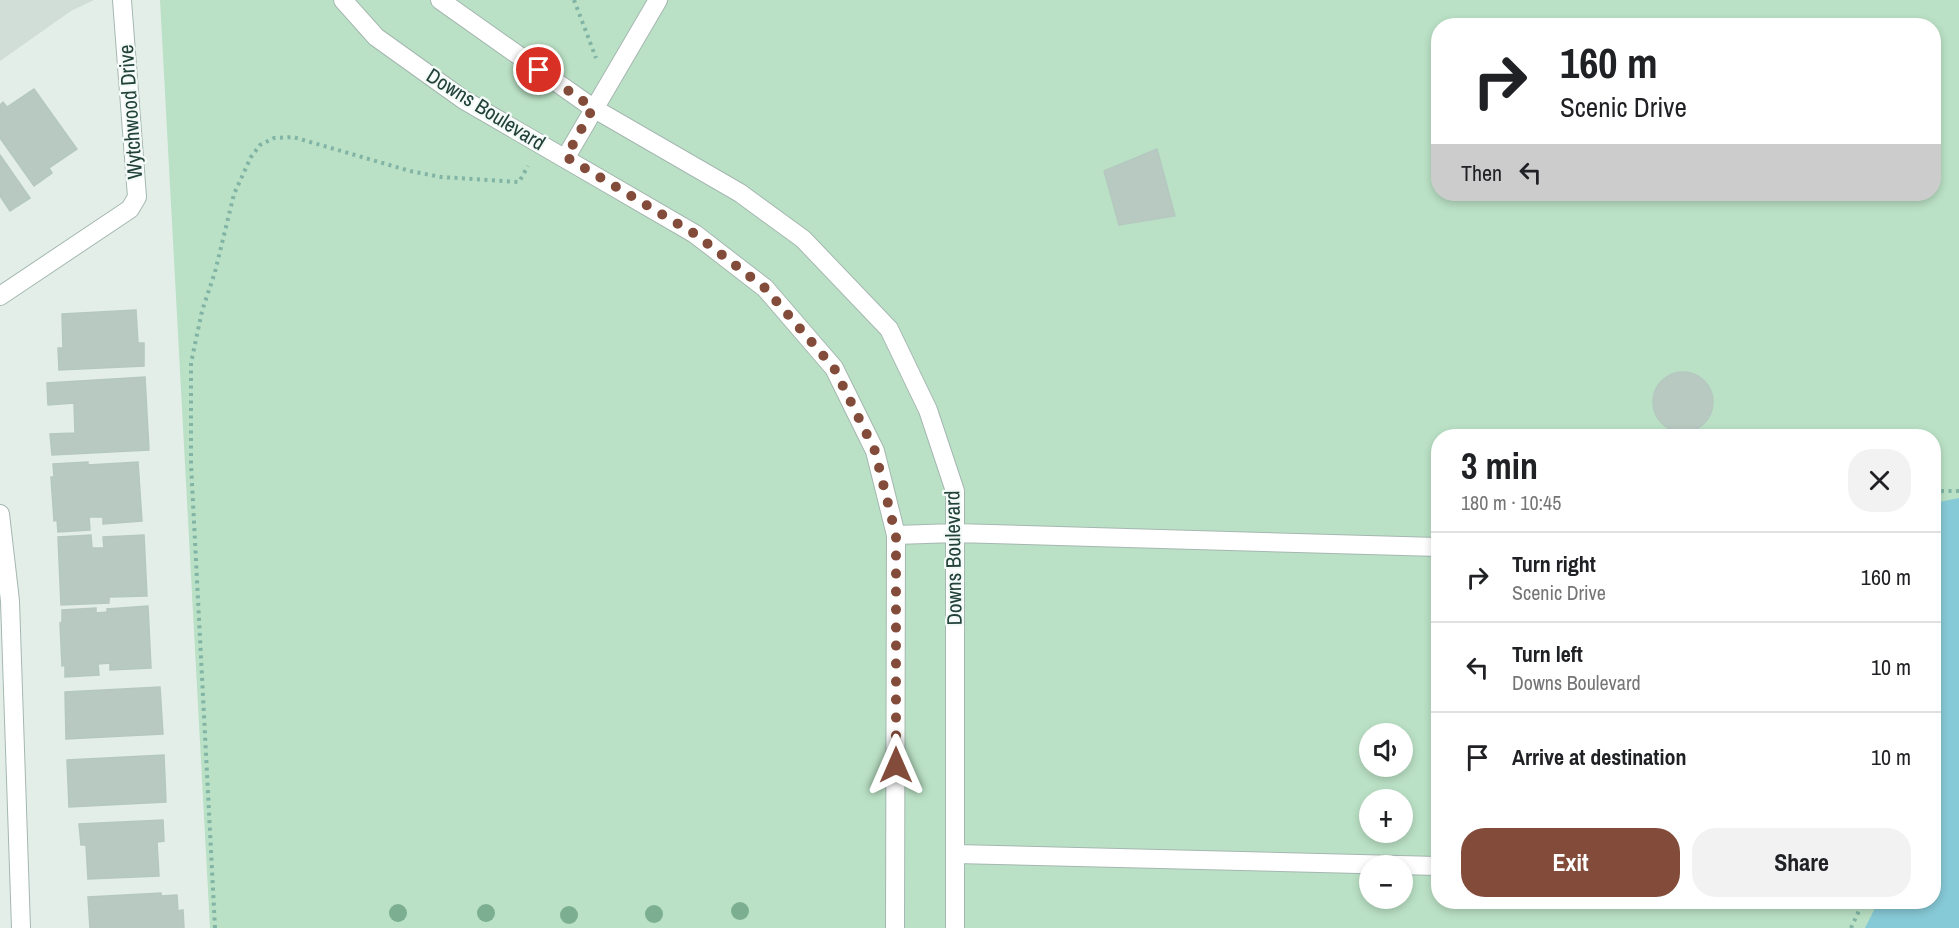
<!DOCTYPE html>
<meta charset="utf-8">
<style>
body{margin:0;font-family:"Archivo Narrow",sans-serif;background:#f2f2f2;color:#202124;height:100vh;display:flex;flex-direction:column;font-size:22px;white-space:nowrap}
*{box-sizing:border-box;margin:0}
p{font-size:20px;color:#757577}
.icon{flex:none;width:33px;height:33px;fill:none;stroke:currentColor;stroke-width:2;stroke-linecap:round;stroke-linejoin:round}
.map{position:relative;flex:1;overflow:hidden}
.side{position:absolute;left:1431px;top:429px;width:510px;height:480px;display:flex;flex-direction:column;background:#fff;border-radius:24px;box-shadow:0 3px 9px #0003}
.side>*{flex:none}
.hud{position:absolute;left:1431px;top:18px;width:510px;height:183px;border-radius:24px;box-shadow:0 3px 9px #0003;background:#fff;color:#202124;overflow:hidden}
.buttons{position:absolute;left:1359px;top:723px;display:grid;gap:12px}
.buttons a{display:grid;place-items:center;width:54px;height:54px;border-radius:50%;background:#fff;box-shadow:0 3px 9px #0003;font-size:30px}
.pin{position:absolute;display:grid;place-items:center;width:51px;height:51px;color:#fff;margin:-26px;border:3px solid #fff;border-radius:50%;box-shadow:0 2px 6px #0007}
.me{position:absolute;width:66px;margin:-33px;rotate:0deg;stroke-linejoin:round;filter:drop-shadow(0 0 4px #0008)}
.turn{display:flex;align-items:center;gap:21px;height:126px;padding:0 30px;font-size:27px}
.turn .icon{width:78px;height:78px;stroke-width:2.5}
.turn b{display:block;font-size:42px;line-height:51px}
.then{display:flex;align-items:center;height:57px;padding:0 30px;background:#0003;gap:12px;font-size:22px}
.round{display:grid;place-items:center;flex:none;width:63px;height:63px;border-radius:24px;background:#f2f2f2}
.head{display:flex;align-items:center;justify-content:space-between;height:102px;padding:0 30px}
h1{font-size:36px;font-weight:700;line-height:45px}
.button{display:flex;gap:12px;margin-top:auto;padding:12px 30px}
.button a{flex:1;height:69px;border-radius:24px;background:#834b39;color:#fff;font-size:24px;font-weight:700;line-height:69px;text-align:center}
.button a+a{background:#f2f2f2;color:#202124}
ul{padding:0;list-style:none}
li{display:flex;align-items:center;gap:18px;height:90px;padding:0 30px;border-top:2px solid #e0e0e0}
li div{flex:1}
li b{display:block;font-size:22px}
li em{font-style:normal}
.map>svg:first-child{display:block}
.built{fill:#d1ded8}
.green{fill:#bae1c5;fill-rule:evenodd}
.water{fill:#87cad7}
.building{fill:#b8c9c2;stroke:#b5c8c0;stroke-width:1.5}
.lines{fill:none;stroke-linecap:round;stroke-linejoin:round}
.minor-casing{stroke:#a5b7b1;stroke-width:20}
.path{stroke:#81b4a5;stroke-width:4;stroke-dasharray:3 4.5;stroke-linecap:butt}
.minor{stroke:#fff;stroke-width:18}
.tree{fill:#7caf91}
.route{stroke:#834b39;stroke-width:10;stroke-dasharray:0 18}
.labels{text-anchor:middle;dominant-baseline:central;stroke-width:4.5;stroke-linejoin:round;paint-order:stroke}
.street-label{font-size:21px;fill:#214139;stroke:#f4faf7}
</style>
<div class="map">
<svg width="1959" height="928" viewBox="0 0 1959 928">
<rect width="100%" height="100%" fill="#e3eee9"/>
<path class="built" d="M0,0h94l-23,11 -71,50z"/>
<path class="green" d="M160,0h1799v928h-1749zM1438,26h496v168h-496zM1438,436h496v466h-496zM1370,734h32v32h-32zM1370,800h32v32h-32zM1370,866h32v32h-32z"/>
<path class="water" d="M1959,498v430h-94l13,-26h56v-399z"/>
<path class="building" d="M34,89l43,60 -28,19 3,5 -18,13 -34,-48v-33l3,-3 4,5z
M1157,149l18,67 -56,9 -15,-54z
M0,155l30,43 -20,13 -10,-15z
M136,310l2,33h6v23l-85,4 -1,-22h5l-1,-34z
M1653 402a30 30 0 1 1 60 0a30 30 0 1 1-60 0Z
M145,377l4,73 -97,5 -2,-21 25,-1 -1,-30 -26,2 -1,-22z
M88,462v3l50,-3 4,59 -39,3v-7h-14l1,13 -32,2 -1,-12 -3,1 -3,-44h3l-1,-13z
M91,535l1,13h12l-1,-11 41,-2 3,61 -38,1v6l-48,2 -3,-68z
M148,606l3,62 -41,2v-7l-12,1 1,11 -34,2v-12l-3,1 -2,-43 2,-1v-12l34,-2v5l11,-1v-3z
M160,687l3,47 -97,5 -1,-47z
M164,755l2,47 -97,5 -2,-47z
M163,820l1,21 -7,1 2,34 -71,3 -2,-34h-5l-2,-21z
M161,893v3l16,-1 1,16 5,-1 1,18h-94l-2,-31z"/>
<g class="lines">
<defs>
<path id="minor" d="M343,0l33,37 88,63 231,134 70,54 69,80 41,83 21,84 -1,393
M440,0l153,108 147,85 63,46 86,90 39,81 27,81v437
M566,157l92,-157
M0,296l130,-87 7,-12 -15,-197
M0,514l10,87 11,327
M896,535l59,-2 483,14
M956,854l482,12"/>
</defs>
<use href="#minor" class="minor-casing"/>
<path class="path" d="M574,0l22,58
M1934,494l9,-3h16
M215,928l-24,-464v-101l11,-52 13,-39 19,-78 17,-37 9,-12 14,-7 19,-1 117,34 31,6 78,5 9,-16
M1851,928l12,-26"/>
<use href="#minor" class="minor"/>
</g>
<g class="tree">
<circle cx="740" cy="911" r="9"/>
<circle cx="398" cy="913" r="9"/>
<circle cx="486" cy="913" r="9"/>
<circle cx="654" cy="914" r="9"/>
<circle cx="569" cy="915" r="9"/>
</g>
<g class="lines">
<path class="route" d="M539,70l54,38 -27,49 129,77 70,54 69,80 41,83 21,85v229"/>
</g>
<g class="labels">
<g class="street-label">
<text transform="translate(486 109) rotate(32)">Downs Boulevard</text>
<text transform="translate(130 112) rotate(-94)">Wytchwood Drive</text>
<text transform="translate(953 558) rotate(-91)">Downs Boulevard</text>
</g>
</g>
</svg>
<div class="buttons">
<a><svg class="icon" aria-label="sound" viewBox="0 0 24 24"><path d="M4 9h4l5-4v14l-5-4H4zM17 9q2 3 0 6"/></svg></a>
<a>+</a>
<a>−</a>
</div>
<div class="pin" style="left:539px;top:70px;background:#d93025"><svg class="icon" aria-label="arrive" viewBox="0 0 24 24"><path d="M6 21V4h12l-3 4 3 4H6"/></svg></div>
<svg class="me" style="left:896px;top:765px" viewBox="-20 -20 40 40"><path d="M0-17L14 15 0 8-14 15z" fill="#834b39" stroke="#fff" stroke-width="4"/></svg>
<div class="hud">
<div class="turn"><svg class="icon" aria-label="right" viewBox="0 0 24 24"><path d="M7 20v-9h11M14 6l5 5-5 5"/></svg><div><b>160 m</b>Scenic Drive</div></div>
<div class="then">Then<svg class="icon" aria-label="left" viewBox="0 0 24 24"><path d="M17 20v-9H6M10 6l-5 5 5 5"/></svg></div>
</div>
<section class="side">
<div class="head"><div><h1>3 min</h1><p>180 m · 10:45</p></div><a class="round"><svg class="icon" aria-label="close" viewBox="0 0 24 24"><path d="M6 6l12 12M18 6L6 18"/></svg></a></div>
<ul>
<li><svg class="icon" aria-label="right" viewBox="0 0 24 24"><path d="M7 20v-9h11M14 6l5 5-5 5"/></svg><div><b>Turn right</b><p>Scenic Drive</p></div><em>160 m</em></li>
<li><svg class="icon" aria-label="left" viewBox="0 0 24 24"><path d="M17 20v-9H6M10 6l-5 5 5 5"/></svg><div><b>Turn left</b><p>Downs Boulevard</p></div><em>10 m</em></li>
<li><svg class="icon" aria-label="arrive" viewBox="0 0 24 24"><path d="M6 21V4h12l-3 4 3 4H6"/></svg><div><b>Arrive at destination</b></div><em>10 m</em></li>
</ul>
<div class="button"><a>Exit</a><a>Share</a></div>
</section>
</div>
